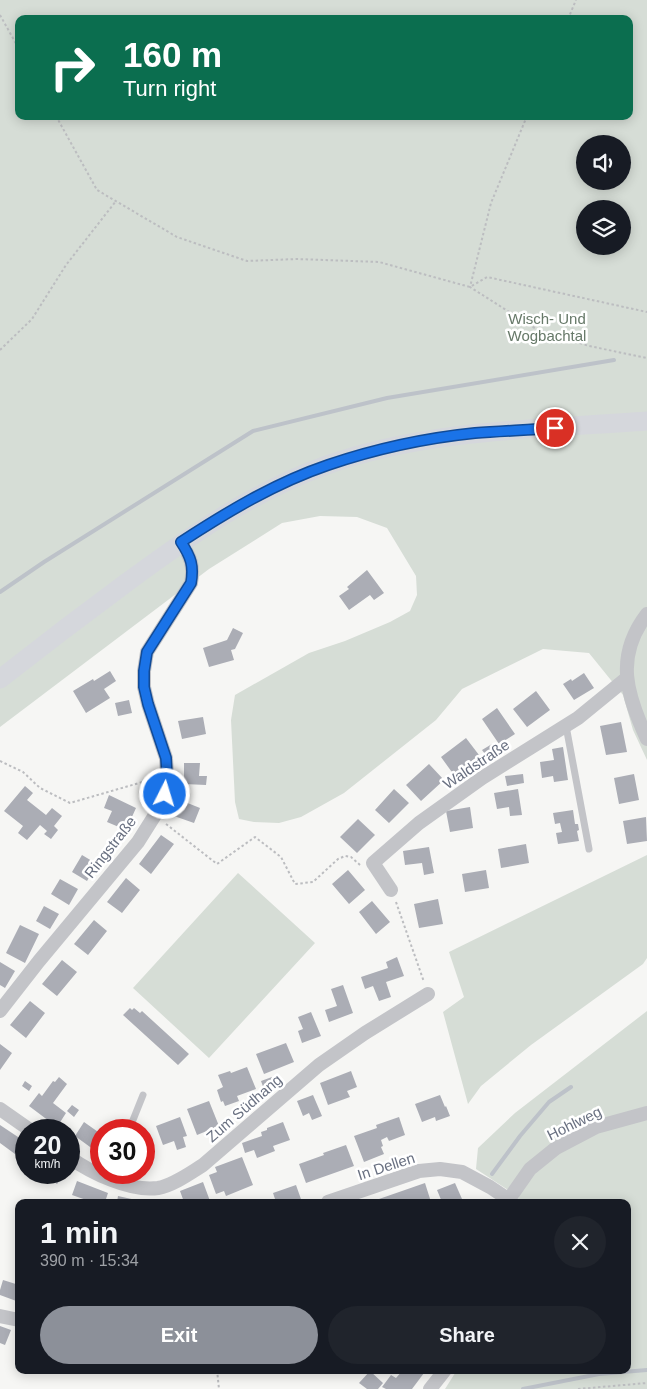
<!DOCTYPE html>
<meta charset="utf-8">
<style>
body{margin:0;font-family:Helvetica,sans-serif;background:#20242c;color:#f1f3f6;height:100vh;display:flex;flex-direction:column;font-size:19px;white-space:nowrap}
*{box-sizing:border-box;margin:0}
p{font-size:16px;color:#9ea1a6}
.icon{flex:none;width:28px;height:28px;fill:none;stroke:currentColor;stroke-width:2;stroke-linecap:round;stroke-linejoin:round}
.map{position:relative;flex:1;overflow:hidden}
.sheet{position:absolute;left:15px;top:1199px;width:616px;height:175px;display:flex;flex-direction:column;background:#171b24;border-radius:10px;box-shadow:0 2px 12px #0003}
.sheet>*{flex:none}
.guide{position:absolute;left:15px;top:15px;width:618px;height:105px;border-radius:10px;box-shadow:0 2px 12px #0003;background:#0b6e4f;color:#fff;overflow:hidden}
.buttons{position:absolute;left:576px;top:135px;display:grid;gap:10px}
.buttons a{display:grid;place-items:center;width:55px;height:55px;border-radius:50%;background:#171b24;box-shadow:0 2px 12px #0003;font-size:25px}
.speed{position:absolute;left:15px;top:1119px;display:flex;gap:10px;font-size:25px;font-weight:700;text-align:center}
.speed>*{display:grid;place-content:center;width:65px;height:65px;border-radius:50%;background:#171b24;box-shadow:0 2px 12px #0003;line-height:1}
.speed small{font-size:12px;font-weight:400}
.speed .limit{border:8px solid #d22;background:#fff;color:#111}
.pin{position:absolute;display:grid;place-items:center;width:42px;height:42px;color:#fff;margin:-21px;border:2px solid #fff;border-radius:50%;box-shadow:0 1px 5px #0007}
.me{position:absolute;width:55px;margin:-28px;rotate:5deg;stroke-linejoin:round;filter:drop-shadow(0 0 4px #0008)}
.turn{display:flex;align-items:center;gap:18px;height:105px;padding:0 25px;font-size:22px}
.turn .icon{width:65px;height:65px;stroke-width:2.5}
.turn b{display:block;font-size:35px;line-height:42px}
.round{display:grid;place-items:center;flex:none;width:52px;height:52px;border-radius:26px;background:#20242c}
.headline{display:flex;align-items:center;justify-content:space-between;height:85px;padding:0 25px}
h1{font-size:30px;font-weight:800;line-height:38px}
.button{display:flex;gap:10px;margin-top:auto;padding:10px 25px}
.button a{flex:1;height:58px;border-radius:30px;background:#8c9099;color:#fff;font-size:20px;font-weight:800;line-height:58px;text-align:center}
.button a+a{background:#20242c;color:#f1f3f6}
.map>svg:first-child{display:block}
.green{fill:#d6ddd6;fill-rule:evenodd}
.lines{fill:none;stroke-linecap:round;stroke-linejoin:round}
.stream{stroke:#bdc2c9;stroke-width:4}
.building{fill:#abadb5}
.path{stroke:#bcbdc0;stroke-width:2;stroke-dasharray:2.5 2.5;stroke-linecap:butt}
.lane{stroke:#c3c4c8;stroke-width:7}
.street{stroke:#c3c4c8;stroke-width:14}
.secondary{stroke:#d5d7dc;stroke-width:19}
.route-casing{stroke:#114b97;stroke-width:12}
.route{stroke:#1a73e8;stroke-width:9}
.labels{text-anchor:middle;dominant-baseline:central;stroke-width:5;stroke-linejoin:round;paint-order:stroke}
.park-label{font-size:15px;fill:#677969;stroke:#fff}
.street-label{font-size:15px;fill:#697081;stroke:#fff}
</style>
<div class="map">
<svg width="647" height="1389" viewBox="0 0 647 1389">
<rect width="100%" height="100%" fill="#f6f6f4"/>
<path class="green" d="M0,0h647v760l-14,-30 -10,-35 -34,-42 -46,-4 -81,40 -26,31 -92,73 -43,24 -22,6 -25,-1 -15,-3 -4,-17 -4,-82 4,-25 74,-42 36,-12 45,-19 20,-11 7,-16 -1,-19 -29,-48 -30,-11 -37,-1 -38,7 -73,46 -209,158zM19,19h610v97h-610zM585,144h37v37h-37zM585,209h37v37h-37z
M647,855v103l-4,6 -112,81 -50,41 -13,18 -25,-92 21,-15 -15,-45z
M238,873l77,70 -106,115 -76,-70z
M647,1011v378h-202l12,-19h171v-168h-112l3,-5 -43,-28 2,-21 37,-35z"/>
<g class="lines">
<path class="stream" d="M0,592l44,-30 209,-131 134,-33 227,-38
M492,1174l28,-38 29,-34 22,-15
M523,1389l76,-15 48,-4"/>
</g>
<path class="building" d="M367,570l17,23 -10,7 -4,-5 -21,15 -10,-14 10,-7 -2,-2z
M233,628l10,5 -8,16 -4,1 3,10 -25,7 -6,-19 24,-8z
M110,671l6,10 -12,8 6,9 -24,15 -13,-22 20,-12 1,2z
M584,673l10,15 -20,12 -11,-16 8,-5 1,2z
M536,691l14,19 -23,17 -14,-18z
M129,700l3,13 -14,3 -3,-13z
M497,708l18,26 -16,10 -17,-25z
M203,717l3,17 -24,5 -4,-18z
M621,722l6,30 -21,3 -6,-29z
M466,738l13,17 -25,20 -13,-18z
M492,744l5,7 -9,7 -6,-8z
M563,747l5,33 -14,2 -1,-6 -11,2 -2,-16 14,-2 -2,-11z
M184,763h16l-1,13h8l-1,9 -22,-1z
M429,764l15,16 -23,21 -15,-16z
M523,774l1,9 -17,3 -2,-10z
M634,774l5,26 -20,4 -5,-26z
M25,786l8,7 -6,7 19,15 6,-7 10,8 -8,10 4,4 -7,9 -7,-5 3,-3 -7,-6 -13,15 -9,-7 5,-7 -19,-15z
M394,789l15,14 -20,20 -14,-13z
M518,789l4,26 -12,1 -1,-9 -12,2 -3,-16z
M109,795l27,13 -10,22 -19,-8 5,-11 -8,-3z
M180,800l20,8 -6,15 -20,-7z
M470,807l3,21 -23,4 -4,-21z
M573,810l2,14h3l1,6 -2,1 2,10 -21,3 -2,-11 6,-1 -2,-9 -5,1 -2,-11z
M646,817l1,24 -20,3 -4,-23z
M358,819l17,16 -18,18 -17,-16z
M161,835l13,9 -23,30 -12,-10z
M526,844l3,19 -28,5 -3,-19z
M429,847l5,26 -10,2 -2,-12 -17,2 -2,-14z
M82,855l15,9 -10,17 -15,-9z
M348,870l17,20 -16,14 -17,-20z
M486,870l3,18 -24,4 -3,-18z
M126,878l14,12 -18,23 -15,-11z
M60,879l18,10 -9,16 -18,-11z
M438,899l5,25 -24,4 -5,-24z
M372,901l18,21 -14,12 -17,-22z
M44,906l15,8 -9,15 -14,-8z
M94,920l13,11 -19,24 -14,-11z
M20,925l19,9 -14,29 -19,-10z
M397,957l7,19 -18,6 5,15 -12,4 -6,-15 -8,3 -4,-12 27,-9 -2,-6z
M62,960l15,12 -20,24 -15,-12z
M0,962l15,9 -10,17 -5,-3z
M343,985l10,28 -24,9 -4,-12 12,-4 -6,-17z
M30,1001l15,12 -19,25 -16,-13z
M130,1008l2,2 2,-2 6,5 2,-2 47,43 -11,11 -55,-50z
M311,1012l10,24 -19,7 -4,-12 5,-2 -5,-12z
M286,1043l8,19 -30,12 -8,-20z
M0,1044l12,9 -12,17z
M247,1067l9,22 -19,7 2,5 -14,5 -2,-5 -2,1 -4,-12 6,-3 -5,-12 12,-4 1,2z
M351,1071l6,16 -10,4 3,6 -22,8 -8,-22z
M59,1077l8,7 -14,19 13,10 -9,14 -28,-21 10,-13 3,3 11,-15 2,1z
M272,1077l4,11 -11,4 -4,-11z
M25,1081l7,5 -3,5 -7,-5z
M313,1095l9,21 -10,4 -3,-7 -6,3 -6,-15z
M440,1095l5,12 1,-1 4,10 -14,5 -1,-4 -13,5 -7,-18z
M209,1101l10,25 -22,9 -10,-26z
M72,1105l7,5 -5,7 -7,-6z
M180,1117l7,19 -4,1 3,10 -9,3 -3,-9 -11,4 -7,-19z
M399,1117l6,18 -16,6 -2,-4 -6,3 2,6 -2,1 3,7 -20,8 -10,-26 23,-8 -1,-3z
M84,1122l17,12v21l-26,-19z
M283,1122l7,18 -17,6 2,5 -18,7 -3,-8 -9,3 -3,-10 20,-7 -1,-4 6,-2v-2z
M0,1125l24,16 -9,13 -15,-11z
M346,1145l8,21 -48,17 -7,-19 25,-9 -1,-2z
M242,1157l11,28 -27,11 -2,-5 -8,3 -7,-19 8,-3 -2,-5z
M42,1172h24l-9,12z
M77,1181l31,12 -3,9h-13l-20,-7z
M203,1182l7,19 -4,1h-22l-4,-11z
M425,1183l6,19h-51l-1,-3z
M455,1183l7,16 -9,3h-11l-5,-12z
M296,1185l6,17h-11v-1l-5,1h-10l-3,-9z
M118,1196l27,6h-28z
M3,1280l16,5v17l-19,-7v-5z
M0,1326l11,4 -6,15 -5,-2z
M403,1370h18l3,3 -12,16h-26l-4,-2 9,-12 5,3z
M370,1371l13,12 -5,6h-11l-8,-6z"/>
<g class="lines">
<path class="path" d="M0,15l19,34
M568,19l8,-19
M56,116l41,74 80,47 70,24 50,-2 82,3 91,25 17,-10 160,35
M527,116l-36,87 -21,84 66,42 53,17 58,12
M0,350l32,-31 34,-54 50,-64
M0,761l23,11 17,16 30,15 83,-24
M166,824l51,40 38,-27 26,20 14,27 18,-2 25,-23 7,-3 6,1 9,8
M396,902l28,80
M217,1370l2,19
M578,1389l69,-6"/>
<path class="lane" d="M566,726l23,123
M129,1130l14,-35"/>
<path class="street" d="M647,614c-33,43 -20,81 0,125
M391,890l-18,-27 46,-40 63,-45 96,-60 49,-40
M0,1011l39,-50 99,-119 17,-27 10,-21 2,-19 -1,-17 -18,-54 -4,-17v-16l3,-19 44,-69c3,-17 0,-26 -10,-40
M0,1109l30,21
M69,1157c22,16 62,35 89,31 16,-3 32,-15 45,-23l116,-100 46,-32 63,-39
M328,1202l91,-31 21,-2 22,3 28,15 18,12
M507,1202l23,-33 26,-21 40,-21 51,-14
M0,1316l19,4
M430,1389l15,-19"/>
<path class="secondary" d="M0,679c42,-33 84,-65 126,-96 64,-47 125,-91 201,-118 102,-36 213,-36 320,-44"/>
</g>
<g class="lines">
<defs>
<path id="route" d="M165,794l2,-19 -1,-17 -18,-54 -4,-17v-16l3,-19 44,-69c3,-17 0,-26 -10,-41 46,-30 94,-59 147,-77 47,-16 98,-27 147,-32 27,-2 53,-3 80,-5"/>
</defs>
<use href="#route" class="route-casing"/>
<use href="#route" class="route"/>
</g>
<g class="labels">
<g class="park-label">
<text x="547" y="318">Wisch- Und<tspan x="547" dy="17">Wogbachtal</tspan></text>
</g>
<g class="street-label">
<text transform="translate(476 764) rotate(-34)">Waldstraße</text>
<text transform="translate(110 847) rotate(-52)">Ringstraße</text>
<text transform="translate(244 1108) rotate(-41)">Zum Südhang</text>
<text transform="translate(574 1123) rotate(-26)">Hohlweg</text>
<text transform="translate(386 1166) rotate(-18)">In Dellen</text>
</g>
</g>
</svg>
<div class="buttons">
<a><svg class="icon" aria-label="sound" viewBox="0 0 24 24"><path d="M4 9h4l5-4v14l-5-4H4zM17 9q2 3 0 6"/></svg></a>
<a><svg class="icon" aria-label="layers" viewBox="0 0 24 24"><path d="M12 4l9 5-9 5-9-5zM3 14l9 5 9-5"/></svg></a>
</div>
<div class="speed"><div>20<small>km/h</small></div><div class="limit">30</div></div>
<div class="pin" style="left:555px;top:428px;background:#d93025"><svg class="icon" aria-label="arrive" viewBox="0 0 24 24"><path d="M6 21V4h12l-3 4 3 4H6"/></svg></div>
<svg class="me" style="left:165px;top:794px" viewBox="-20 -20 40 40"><circle r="17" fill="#1a73e8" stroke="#fff" stroke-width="3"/><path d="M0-11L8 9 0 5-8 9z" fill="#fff"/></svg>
<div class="guide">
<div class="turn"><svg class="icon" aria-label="right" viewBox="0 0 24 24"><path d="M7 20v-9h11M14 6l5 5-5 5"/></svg><div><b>160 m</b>Turn right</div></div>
</div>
<section class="sheet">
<div class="headline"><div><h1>1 min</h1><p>390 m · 15:34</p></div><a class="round"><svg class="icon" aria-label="close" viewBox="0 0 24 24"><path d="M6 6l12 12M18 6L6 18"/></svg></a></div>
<div class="button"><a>Exit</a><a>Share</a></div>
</section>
</div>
